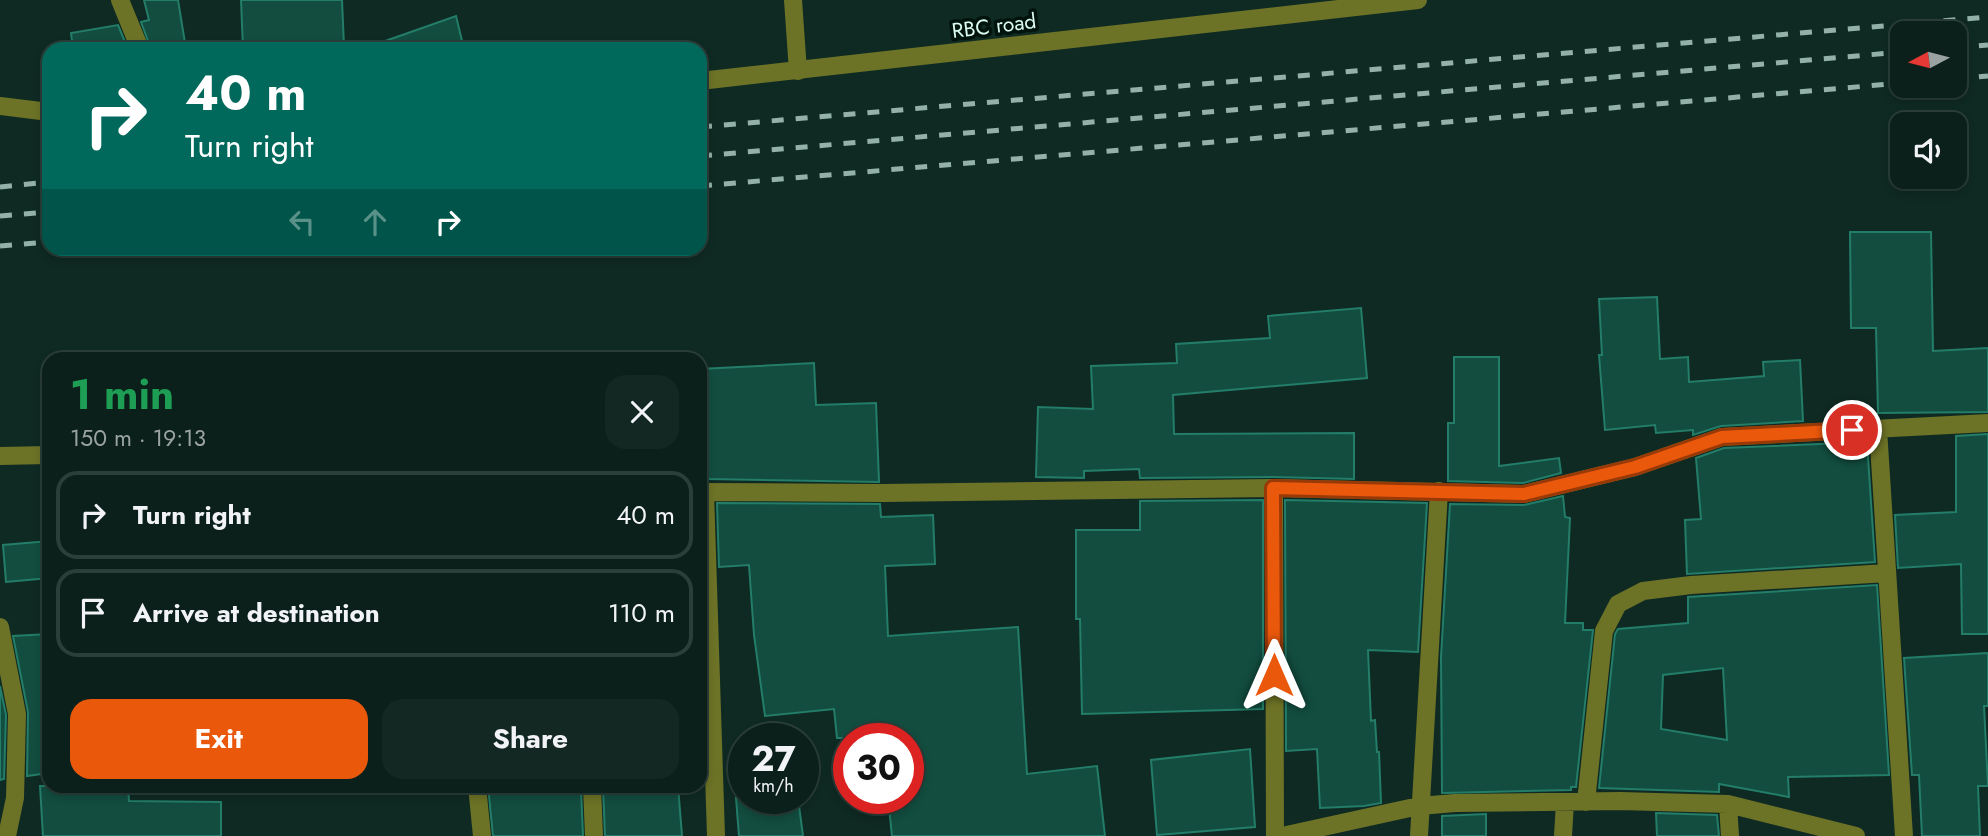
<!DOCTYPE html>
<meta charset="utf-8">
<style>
body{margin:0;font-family:Jost,sans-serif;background:#142823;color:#f1f3f6;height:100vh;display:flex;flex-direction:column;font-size:26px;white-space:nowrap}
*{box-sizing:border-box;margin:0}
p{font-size:23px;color:#9aa3a2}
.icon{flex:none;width:38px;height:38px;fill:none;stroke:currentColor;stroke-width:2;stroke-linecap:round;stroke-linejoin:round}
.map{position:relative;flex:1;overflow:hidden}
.drawer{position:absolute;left:42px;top:352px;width:665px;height:441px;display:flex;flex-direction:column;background:#0b201a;border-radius:21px;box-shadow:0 4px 10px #0003,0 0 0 2px #2b3e39}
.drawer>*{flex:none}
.guide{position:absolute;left:42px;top:42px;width:665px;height:214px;border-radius:21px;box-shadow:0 4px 10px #0003,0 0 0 2px #2b3e39;background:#00695c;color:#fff;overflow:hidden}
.needle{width:46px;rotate:263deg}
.controls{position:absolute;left:1890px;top:21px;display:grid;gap:14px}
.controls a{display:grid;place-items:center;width:77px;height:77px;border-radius:14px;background:#0b201a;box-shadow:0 4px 10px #0003,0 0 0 2px #2b3e39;font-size:35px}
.speed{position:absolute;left:728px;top:723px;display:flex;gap:14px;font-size:35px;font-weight:700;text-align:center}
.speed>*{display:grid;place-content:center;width:91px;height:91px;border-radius:50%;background:#0b201a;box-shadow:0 4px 10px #0003,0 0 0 2px #2b3e39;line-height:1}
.speed small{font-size:18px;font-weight:400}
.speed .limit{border:10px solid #d22;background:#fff;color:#111}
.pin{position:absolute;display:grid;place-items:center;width:60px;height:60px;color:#fff;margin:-30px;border:4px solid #fff;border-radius:50%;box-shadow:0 2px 7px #0007}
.me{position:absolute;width:77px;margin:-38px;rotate:0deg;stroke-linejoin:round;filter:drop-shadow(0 0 5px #0008)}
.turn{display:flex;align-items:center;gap:24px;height:147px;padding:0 28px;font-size:32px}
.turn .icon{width:91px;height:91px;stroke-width:2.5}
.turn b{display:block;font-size:49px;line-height:60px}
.lanes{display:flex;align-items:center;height:66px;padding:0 28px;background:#0003;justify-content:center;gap:35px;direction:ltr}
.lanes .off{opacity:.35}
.round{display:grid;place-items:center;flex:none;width:74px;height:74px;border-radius:21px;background:#142823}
.head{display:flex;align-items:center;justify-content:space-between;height:119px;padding:0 28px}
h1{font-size:42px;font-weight:700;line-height:52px;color:#1e9e55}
.cta{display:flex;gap:14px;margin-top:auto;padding:14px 28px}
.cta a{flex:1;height:80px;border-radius:21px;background:#ea580c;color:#fff;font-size:28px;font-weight:700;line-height:80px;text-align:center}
.cta a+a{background:#142823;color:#f1f3f6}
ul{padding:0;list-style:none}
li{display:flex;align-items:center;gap:21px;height:88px;margin:0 14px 10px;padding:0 14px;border:4px solid #2b3e39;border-radius:21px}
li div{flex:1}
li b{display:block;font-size:26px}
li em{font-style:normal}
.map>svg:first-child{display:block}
.building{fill:#124d3f;stroke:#237d68;stroke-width:2;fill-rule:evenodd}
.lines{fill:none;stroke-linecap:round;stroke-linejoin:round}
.minor{stroke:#6c7226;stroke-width:18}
.tertiary{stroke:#6c7226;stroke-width:18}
.rail{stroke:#93b1a8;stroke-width:5;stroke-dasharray:12 12;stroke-linecap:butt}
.route-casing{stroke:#983908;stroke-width:18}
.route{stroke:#ea580c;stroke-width:12}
.labels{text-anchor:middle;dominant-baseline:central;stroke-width:7;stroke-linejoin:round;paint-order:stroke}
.street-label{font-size:21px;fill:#ddfdf3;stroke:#00130c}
</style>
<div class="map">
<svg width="1988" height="836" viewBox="0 0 1988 836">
<rect width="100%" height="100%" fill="#0f2a23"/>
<path class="building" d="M144,0h34l8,49h-35l-10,-27 8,-2z
M241,0h101l2,46 -101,3z
M456,16l8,33h-89l-1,-4z
M118,25l10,24h-55l-2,-16z
M1850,232h81l2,119 55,-3v64l-110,1 -2,-85h-25z
M1657,297l3,62 28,-2 1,25 75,-6 -1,-14 37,-2 3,61 -82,5 -28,9v-5l-37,3 -1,-8 -50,5 -6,-75h3l-3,-56z
M1361,308l6,70 -194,17 1,39 180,-1v46l-80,-2 -134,1 -1,-9 -55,2v7l-48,-1 2,-70 55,2 -2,-43 86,-3 -1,-19 94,-6 -2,-22z
M1454,357h45v109l60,-8 2,15 -38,10 -75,-2v-58h6z
M814,363l2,42 60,-2 3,79 -172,-3 -7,-66v-44z
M1988,434v200h-26l-1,-70 -63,4 -3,-53 61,-3v-76z
M1867,442l8,120 -188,12 -2,-54 16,-1 -5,-61 28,-10z
M1563,496l2,21 5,1 -5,105h18v7h10l-17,157h-5v3l-129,3 -1,-136 9,-153 74,1z
M1263,500v209l-181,5 -2,-95h-4v-89h64v-29z
M1285,500l142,3 -9,149 -50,-2 3,71 4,-1 2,32h2l2,51 -17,3 -44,2 -3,-59 -31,2z
M717,503l163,1 1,13 52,-2 2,49 -50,2 3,70 130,-9 9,147 70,-8 8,70h-213l-4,-38h20v-60h-71l-3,-29 -69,7 -11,-81 -5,-70 -30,2z
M49,541v37l-43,4 -3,-37z
M1877,585l12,190 -101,2 1,20 -70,-13v8l-120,-4 16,-154 3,-5 70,-6v-26zM1723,668l4,72 -66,-11 2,-54z
M49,634v139l-22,3 1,-64 -15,-76z
M1988,653v53h-4l4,80h-10l2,50h-58l-3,-61h-7l-8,-117z
M0,686l6,29 -2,64 -4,1z
M1250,749l5,78 -98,8 -6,-75z
M40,786h88l1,15 92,1v34h-178z
M488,786h87v4l6,-1 2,47h-90z
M629,786h49l4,50h-77l-2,-48z
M736,798h62l5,38h-64z
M1656,813l61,2 2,21h-62z
M1486,814v22h-44v-20z"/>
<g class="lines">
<path class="minor" d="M793,0l5,71
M1878,429l26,407
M0,456l49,-1
M700,492l183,1 391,-5
M705,492l11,344
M0,627l17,87 -2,84 -8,38
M477,786l5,50
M592,786l2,50
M1586,802l18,-171 14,-27 25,-13 48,-6 196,-12
M1728,804l2,32
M1275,836l-1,-348 250,6 111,-27 87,-30 266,-14
M1282,836l137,-30 36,-3 165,-2 108,3 128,32
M1419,836l20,-345
M1563,836l2,-34"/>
<path class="tertiary" d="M120,0l20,49
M700,81l718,-81
M0,106l49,6"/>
<path class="rail" d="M1955,48l33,-3
M1955,79l33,-3
M700,127l1288,-110
M700,156l1202,-104
M700,186l1202,-103
M0,187l49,-5
M0,216l49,-4
M0,246l49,-4"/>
</g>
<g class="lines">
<defs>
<path id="route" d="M1274,675l-1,-187 251,6 111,-27 87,-30 130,-7"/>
</defs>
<use href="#route" class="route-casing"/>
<use href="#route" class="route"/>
</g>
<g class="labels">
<g class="street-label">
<text transform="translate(994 26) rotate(-7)">RBC road</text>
</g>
</g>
</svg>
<div class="controls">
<a><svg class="needle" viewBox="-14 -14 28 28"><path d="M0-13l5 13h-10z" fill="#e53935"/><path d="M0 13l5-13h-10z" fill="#9aa3a2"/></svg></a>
<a><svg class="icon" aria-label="sound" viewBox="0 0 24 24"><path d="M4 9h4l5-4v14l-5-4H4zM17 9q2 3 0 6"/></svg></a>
</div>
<div class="speed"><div>27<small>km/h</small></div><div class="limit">30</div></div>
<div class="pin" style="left:1852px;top:430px;background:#d93025"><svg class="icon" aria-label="arrive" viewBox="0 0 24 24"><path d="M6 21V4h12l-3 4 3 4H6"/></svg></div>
<svg class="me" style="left:1274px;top:675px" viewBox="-20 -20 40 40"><path d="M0-17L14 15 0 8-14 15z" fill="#ea580c" stroke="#fff" stroke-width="4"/></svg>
<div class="guide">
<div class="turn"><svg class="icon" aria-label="right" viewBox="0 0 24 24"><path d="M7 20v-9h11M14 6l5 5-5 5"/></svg><div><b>40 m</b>Turn right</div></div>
<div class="lanes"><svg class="icon off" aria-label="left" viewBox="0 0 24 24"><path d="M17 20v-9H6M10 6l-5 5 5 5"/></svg><svg class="icon off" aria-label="ahead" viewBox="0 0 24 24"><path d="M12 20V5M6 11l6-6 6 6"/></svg><svg class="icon" aria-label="right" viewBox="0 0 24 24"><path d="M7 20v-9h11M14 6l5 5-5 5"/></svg></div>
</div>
<section class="drawer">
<div class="head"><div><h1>1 min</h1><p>150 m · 19:13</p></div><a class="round"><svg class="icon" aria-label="close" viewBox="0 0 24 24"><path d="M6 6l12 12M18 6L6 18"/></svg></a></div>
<ul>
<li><svg class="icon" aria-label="right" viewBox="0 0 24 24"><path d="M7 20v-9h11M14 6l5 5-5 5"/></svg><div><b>Turn right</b></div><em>40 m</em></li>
<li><svg class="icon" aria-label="arrive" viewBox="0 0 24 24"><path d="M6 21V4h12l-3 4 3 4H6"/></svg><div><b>Arrive at destination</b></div><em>110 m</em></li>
</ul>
<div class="cta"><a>Exit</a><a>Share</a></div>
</section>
</div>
